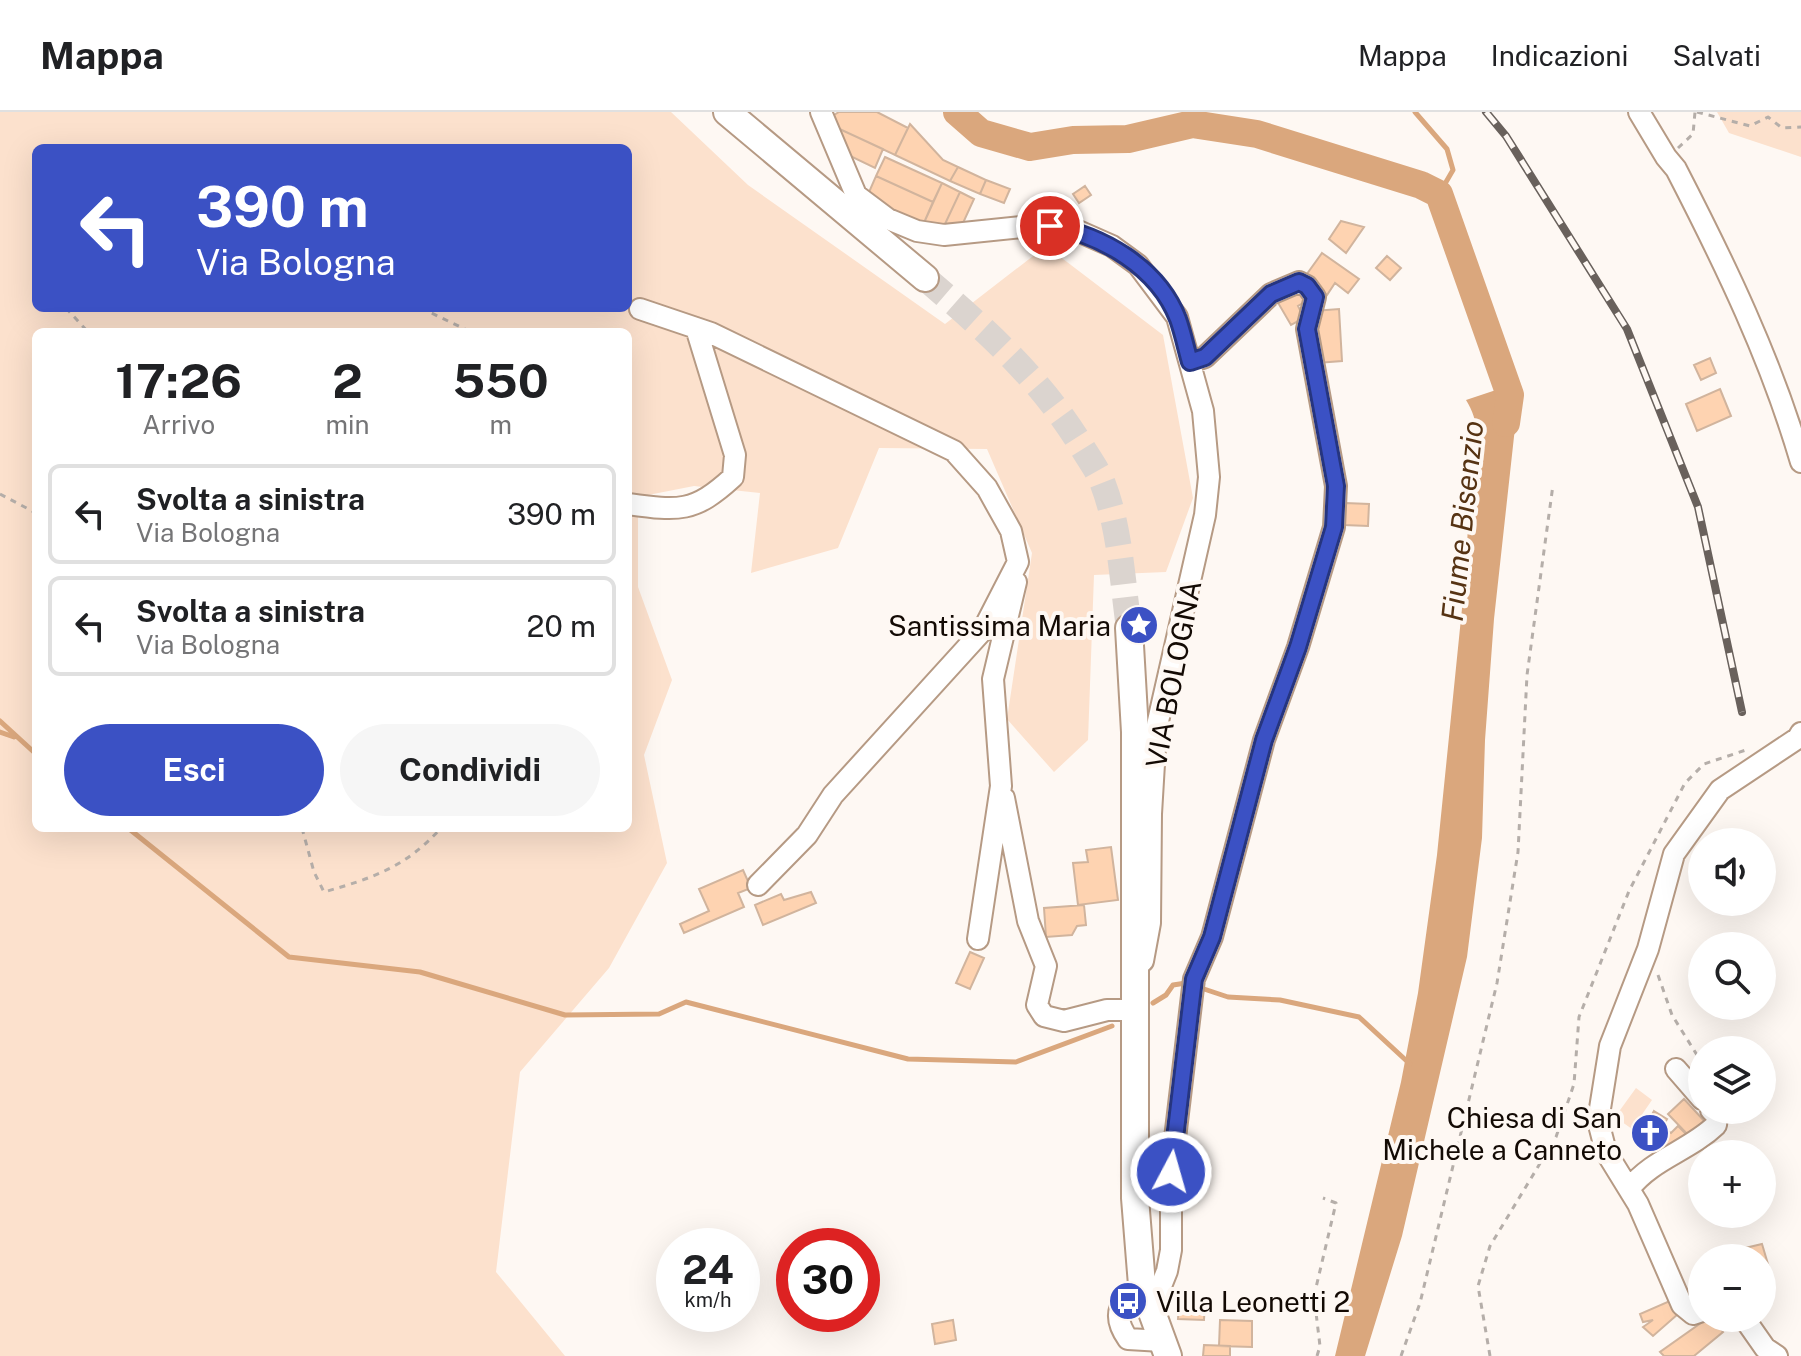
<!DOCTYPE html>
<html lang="it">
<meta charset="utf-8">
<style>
body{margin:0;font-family:"Public Sans",sans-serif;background:#f6f6f6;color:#202124;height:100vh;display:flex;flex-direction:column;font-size:30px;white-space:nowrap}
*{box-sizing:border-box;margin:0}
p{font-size:26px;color:#757577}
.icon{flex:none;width:44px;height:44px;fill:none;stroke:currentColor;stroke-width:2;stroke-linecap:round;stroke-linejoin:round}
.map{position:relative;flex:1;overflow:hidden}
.side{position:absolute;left:32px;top:216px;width:600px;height:504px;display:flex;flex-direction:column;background:#fff;border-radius:12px;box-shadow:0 8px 32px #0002}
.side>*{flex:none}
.banner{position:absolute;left:32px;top:32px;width:600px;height:168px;border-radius:12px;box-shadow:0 8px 32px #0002;background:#3b51c4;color:#fff;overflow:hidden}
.fabs{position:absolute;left:1688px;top:716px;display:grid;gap:16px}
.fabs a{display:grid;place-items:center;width:88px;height:88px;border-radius:50%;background:#fff;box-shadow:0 8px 32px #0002;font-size:40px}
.speed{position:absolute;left:656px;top:1116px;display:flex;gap:16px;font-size:40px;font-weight:700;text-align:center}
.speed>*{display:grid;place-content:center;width:104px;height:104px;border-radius:50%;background:#fff;box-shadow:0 8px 32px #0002;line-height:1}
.speed small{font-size:20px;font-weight:400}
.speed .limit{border:12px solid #d22;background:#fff;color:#111}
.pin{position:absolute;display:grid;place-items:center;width:68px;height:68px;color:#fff;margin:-34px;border:4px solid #fff;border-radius:50%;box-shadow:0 2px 8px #0007}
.me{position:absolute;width:88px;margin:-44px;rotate:6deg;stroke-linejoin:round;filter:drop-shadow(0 0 6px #0008)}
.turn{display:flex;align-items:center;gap:28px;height:168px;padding:0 32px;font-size:36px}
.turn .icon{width:104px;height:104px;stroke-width:2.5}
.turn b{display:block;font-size:56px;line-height:68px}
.eta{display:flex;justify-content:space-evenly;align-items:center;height:136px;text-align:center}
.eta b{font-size:48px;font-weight:700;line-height:56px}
.cta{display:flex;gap:16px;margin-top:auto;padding:16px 32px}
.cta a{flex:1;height:92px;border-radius:48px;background:#3b51c4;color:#fff;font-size:32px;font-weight:700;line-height:92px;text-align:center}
.cta a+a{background:#f6f6f6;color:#202124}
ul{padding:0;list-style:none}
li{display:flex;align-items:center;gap:24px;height:100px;margin:0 16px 12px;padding:0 16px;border:4px solid #e0e0e0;border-radius:12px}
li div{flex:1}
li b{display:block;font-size:30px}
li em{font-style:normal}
header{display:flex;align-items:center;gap:48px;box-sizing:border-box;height:112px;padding:0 40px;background:#fff;border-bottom:2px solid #e0e0e0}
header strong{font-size:38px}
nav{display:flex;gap:44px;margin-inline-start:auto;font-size:28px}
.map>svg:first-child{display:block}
.green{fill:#fce1cd;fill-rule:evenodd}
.water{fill:#daa77d}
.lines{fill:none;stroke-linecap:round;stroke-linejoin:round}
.stream{stroke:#daa77d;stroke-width:5}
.river{stroke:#daa77d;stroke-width:28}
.building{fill:#fed3b1;stroke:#d1b49d;stroke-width:2}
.major-tunnel{stroke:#dbd4cf;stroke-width:26;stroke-dasharray:26 13;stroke-linecap:butt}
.minor-casing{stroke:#b69a84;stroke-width:24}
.major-casing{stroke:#b69a84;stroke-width:30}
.path{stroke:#b5aea9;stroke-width:3;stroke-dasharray:6 6;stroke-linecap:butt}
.minor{stroke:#fff;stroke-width:20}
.major{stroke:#fff;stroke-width:26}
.rail-casing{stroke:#69615c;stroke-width:8}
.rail{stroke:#fef8f3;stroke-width:5;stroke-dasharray:15;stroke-linecap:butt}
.route-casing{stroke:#26357f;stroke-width:20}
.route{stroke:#3b51c4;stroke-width:14}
.labels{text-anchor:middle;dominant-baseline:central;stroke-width:8;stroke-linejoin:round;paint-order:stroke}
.poi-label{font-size:28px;fill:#130a04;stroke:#fef8f3;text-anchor:end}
.street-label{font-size:28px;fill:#130a04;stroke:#fef8f3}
.water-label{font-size:30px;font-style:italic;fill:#563313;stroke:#fef8f3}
</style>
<header>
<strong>Mappa</strong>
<nav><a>Mappa</a><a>Indicazioni</a><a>Salvati</a></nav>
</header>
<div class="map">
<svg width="1801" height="1244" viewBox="0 0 1801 1244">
<rect width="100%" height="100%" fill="#fef8f3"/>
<path class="green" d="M0,0h671l77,73 197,139 101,-78 117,89 30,163 -27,74 -72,3 -6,165 -34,32 -47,-53 25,-166 -45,-104 -108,-1 -41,100 -87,25 9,-80 -66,-7 -56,11v90l34,93 -28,75 23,108 -58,105 -89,104 -24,200 69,84h-565zM36,36h592v160h-592zM36,220h592v496h-592z
M1717,0h84v45l-72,-24z
M1636,976l16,12 -20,29 -17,-12z"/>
<path class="water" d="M1520,270l-26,237 -9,121 -3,98 -15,119 -65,279 -37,120h-30l66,-274 17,-89 19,-138 29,-286 5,-114c9,-20 6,-37 -5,-55z"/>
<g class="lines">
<path class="stream" d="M1415,0l32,37 6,21 -14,24
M0,609l36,33
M0,620l14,5
M128,716l161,129 131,15 145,43 94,-1 27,-12 222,57 108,3 96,-36
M1198,875l30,10 52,3 79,17 51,47
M1153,891l13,-8 7,-10 13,-2"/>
<path class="river" d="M957,0l24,21 49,14 43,-7 55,-1 64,-15 65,10 164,51 18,9 71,201 -4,28"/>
</g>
<path class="building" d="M839,0h38l31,16 -13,27 -62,-29 1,-11z
M910,12l33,36 15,7 -8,14 -55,-26z
M833,14l50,23 -8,19 -31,-15z
M885,45l57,26 -9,19 -57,-26z
M958,55l28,13 -6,14 -30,-13z
M876,64l57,26 -10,23 -57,-26z
M986,68l24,9 -6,14 -24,-9z
M942,71l18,9 -15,32 -22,1z
M1085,74l6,9 -12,8 -6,-9z
M960,80l14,7 -11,24 -18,1z
M1341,109l23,6 -18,26 -17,-14z
M1322,141l37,26 -11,14 -13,-10 -8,12 -23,-17z
M1387,144l14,12 -11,12 -14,-12z
M1303,175l7,12 -12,7 6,12 -13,7 -14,-24z
M1339,197l3,52 -25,2 -3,-52z
M1710,246l6,15 -15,7 -7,-15z
M1720,277l11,27 -34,15 -11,-27z
M1345,391l24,1 -1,22 -24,-1z
M1111,735l7,53 -40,5 -5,-42 15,-1 -2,-12z
M743,758l8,18 -13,5 6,14 -60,26 -4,-9 29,-13 -10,-22z
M811,780l5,11 -53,22 -8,-20 26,-11 3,6z
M1084,793l2,20 -9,1 -5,9 -26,2 -2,-29z
M970,840l14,6 -14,31 -14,-6z
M1684,987l23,25 -16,14 -23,-24z
M1654,999l13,8 -16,27 -13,-7z
M1678,1014l9,9 -24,21 -12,-10 11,-19 9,6z
M1762,1132l8,27 -8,3v-16h-32l-2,-6z
M1672,1188l6,14 -25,22 -10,-9 10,-7 -10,2 -3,-8z
M1179,1189l26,1 -1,18 -26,-1z
M1708,1206h4l11,14 -29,24h-30l-4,-4z
M953,1208l3,20 -21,4 -3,-20z
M1220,1208l32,1v26l-33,-1z
M1204,1233l26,1v10h-27z"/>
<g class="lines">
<path class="major-tunnel" d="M925,166c60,51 116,101 157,169 6,10 14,21 19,32 19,46 21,100 28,149"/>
<defs>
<path id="minor" d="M821,0l35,83 32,24 29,12 27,4 78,-8 28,-1 28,5 34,15 26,19 39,52 26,94 6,66 -4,38 -49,215 -5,84 -1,109 -7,38
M1639,0l27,45 10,12c49,95 95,190 125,293
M640,197l71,24 243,118 33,37 24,43 7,31 -35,68 -150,165 -26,40 -49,50
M628,392c51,7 66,9 105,-27l2,-22 -39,-127
M1004,686l24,123 18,45 -9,39 7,11 20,5 43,-11h28
M978,827l23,-153 -8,-107 23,-97
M1676,957l26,30
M1629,1077c23,-30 60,-38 87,-64l1,-9 -6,-6
M1142,1173c-23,16 -31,30 -14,54l34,2
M1151,1199l16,-40 4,-21v-78l23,-193 18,-42 52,-197 34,-93 36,-120 2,-41 -29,-157 8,-32 -8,-11 -8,-4 -28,12 -66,63 -15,5
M1702,1199l-9,3 -11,-9 -44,-101 -32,-52 -8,-31 12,-75 38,-97 26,-95 46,-64 78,-52 3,-5
M1744,1206l21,30 12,8"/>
<path id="major" d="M727,0l198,166
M1129,516l6,104v466l7,87 26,71"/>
</defs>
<use href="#minor" class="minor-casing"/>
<use href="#major" class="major-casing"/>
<path class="path" d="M1697,0l53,14 18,-9 14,11 19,-1
M68,36l9,-3 7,3
M1678,36l15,-14 2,-22
M66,196l22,24
M421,196l50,24
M0,382l36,19
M302,716l12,44 10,20c49,-14 82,-25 117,-64
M1658,863l14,40 30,48
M1317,1244l3,-10 -6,-50 22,-93 -13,-5
M1401,1244l19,-53 77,-320 21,-131 9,-177 26,-190
M1490,1244l-12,-70 12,-40 66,-109 18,-53 5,-67 50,-126 56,-108 19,-19 42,-14"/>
<use href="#minor" class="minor"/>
<use href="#major" class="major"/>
<defs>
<path id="rail" d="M1486,0l20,24 121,193 71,178 44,205"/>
</defs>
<use href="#rail" class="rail-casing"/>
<use href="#rail" class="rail"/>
</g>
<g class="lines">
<defs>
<path id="route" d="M1050,114c52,9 108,41 128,93 5,14 8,29 12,43l15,-5 66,-63 28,-12 8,4 8,11 -8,32 29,157 -2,41 -36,120 -34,93 -52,197 -18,42 -23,193"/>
</defs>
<use href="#route" class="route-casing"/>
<use href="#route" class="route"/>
</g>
<defs>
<symbol id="sight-disc" viewBox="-11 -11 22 22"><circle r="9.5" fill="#3b51c4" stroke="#fef8f3"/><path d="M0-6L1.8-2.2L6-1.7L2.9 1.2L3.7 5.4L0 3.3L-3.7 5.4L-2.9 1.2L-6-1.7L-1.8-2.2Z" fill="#fff"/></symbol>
<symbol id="church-disc" viewBox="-11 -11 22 22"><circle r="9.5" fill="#3b51c4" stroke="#fef8f3"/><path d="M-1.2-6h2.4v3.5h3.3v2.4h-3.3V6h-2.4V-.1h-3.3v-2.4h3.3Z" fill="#fff"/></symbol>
<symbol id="bus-disc" viewBox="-11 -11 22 22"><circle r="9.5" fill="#3b51c4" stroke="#fef8f3"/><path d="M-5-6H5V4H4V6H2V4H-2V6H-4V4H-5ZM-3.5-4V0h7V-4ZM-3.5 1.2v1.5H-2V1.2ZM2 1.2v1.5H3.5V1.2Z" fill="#fff"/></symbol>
</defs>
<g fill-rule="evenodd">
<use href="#sight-disc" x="1117" y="491" width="44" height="44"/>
<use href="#church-disc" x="1628" y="999" width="44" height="44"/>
<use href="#bus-disc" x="1106" y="1167" width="44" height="44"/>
</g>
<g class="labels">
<g class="poi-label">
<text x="1111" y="513">Santissima Maria</text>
<text x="1622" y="1005">Chiesa di San<tspan x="1622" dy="32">Michele a Canneto</tspan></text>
<text x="1156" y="1189" text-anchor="start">Villa Leonetti 2</text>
</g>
<g class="street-label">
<text transform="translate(1173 562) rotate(-79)">VIA BOLOGNA</text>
</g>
<g class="water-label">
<text transform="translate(1462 409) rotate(-84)">Fiume Bisenzio</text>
</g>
</g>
</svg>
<div class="fabs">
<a><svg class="icon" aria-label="sound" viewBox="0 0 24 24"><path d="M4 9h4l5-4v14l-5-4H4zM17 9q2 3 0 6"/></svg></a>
<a><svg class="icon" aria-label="search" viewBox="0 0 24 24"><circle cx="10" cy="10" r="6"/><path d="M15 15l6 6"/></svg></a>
<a><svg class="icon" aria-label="layers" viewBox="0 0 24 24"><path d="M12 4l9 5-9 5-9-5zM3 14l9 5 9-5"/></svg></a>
<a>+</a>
<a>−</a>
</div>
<div class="speed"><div>24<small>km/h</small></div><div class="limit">30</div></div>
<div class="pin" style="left:1050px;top:114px;background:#d93025"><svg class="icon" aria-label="arrive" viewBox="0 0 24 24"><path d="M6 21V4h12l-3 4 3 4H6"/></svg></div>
<svg class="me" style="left:1171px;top:1060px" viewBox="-20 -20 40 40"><circle r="17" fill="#3b51c4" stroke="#fff" stroke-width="3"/><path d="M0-11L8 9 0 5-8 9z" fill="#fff"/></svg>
<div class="banner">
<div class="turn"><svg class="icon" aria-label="left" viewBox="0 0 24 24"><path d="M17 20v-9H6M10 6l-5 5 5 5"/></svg><div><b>390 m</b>Via Bologna</div></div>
</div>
<section class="side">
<div class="eta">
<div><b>17:26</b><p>Arrivo</p></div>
<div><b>2</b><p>min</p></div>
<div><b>550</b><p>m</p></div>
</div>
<ul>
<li><svg class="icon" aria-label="left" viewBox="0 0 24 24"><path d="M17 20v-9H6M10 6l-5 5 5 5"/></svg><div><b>Svolta a sinistra</b><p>Via Bologna</p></div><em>390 m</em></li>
<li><svg class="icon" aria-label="left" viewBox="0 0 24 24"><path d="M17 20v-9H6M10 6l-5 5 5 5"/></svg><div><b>Svolta a sinistra</b><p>Via Bologna</p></div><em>20 m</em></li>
</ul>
<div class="cta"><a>Esci</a><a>Condividi</a></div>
</section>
</div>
